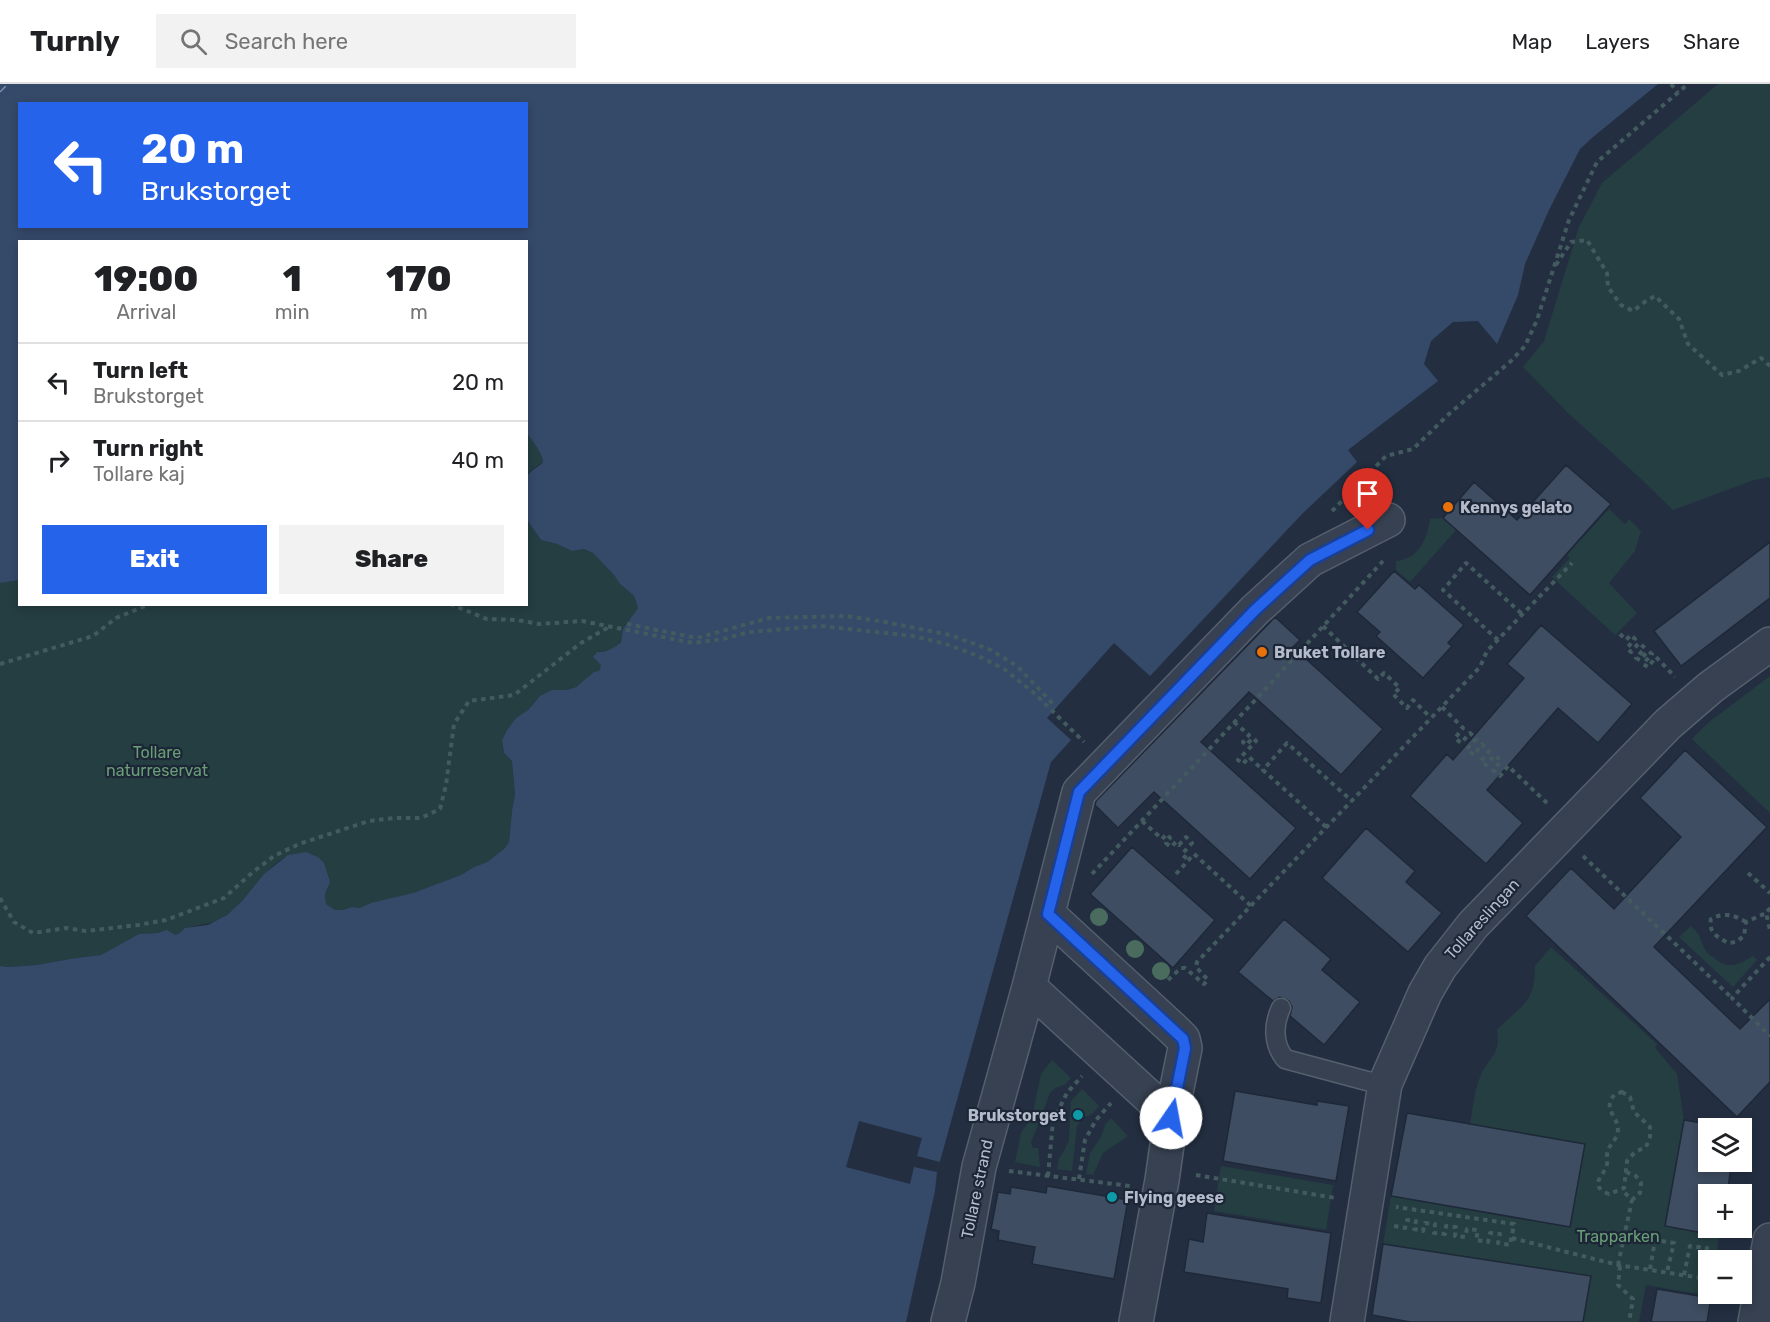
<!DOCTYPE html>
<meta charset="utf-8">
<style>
body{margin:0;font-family:Rubik,sans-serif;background:#f2f2f2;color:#202124;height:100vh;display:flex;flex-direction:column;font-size:22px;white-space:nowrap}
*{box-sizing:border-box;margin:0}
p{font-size:20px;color:#757577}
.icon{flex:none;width:33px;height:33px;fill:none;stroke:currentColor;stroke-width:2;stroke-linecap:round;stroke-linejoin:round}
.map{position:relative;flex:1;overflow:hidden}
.panel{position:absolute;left:18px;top:156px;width:510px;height:366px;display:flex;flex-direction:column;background:#fff;border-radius:0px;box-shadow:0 3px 9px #0003}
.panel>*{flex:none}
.top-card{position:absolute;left:18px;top:18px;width:510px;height:126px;border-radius:0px;box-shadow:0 3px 9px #0003;background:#2563eb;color:#fff;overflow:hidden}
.fabs{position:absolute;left:1698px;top:1034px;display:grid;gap:12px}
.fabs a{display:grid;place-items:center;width:54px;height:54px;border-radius:0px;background:#fff;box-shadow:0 3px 9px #0003;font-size:30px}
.pin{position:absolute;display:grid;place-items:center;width:51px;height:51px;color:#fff;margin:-62px -26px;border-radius:50% 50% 50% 0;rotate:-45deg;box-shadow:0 0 6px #0007}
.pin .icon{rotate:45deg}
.me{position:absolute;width:66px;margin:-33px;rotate:12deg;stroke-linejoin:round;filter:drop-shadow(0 0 4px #0008)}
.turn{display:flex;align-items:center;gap:21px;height:126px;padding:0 24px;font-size:27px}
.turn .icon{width:78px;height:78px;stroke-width:2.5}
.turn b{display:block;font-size:42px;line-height:51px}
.eta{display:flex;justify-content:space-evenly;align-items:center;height:102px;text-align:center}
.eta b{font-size:36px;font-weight:800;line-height:42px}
.action{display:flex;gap:12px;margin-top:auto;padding:12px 24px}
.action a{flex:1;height:69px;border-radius:0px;background:#2563eb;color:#fff;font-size:24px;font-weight:800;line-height:69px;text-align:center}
.action a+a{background:#f2f2f2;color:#202124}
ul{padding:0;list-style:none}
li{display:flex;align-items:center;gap:18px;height:78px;padding:0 24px;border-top:2px solid #e0e0e0}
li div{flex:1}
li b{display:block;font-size:22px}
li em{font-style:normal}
header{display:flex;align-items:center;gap:36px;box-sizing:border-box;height:84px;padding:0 30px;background:#fff;border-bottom:2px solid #e0e0e0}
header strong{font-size:28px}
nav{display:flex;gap:33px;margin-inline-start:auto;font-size:21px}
.search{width:420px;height:54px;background:#f2f2f2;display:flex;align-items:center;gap:15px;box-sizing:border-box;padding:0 21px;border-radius:0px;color:#757577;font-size:22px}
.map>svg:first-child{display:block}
.green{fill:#253e42}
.water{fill:#354969;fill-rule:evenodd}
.pier{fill:#232f41}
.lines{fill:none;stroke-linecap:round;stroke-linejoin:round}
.ferry{stroke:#7991b5;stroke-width:1.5;stroke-dasharray:8 6;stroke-linecap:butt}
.building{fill:#3e4d61;stroke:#1e2838;stroke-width:1.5}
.service-casing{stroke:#555f6e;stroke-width:21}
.minor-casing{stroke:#555f6e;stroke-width:36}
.path{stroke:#435b5f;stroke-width:4;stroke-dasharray:4.5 4.5;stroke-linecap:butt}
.service{stroke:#374151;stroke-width:18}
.minor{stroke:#374151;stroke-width:33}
.tree{fill:#4a6c5e}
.route-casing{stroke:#184099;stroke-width:15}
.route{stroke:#2563eb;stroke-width:10}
.food-dot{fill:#e8710a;stroke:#1c2636;stroke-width:2}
.culture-dot{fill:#0f9aa8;stroke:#1c2636;stroke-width:2}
.labels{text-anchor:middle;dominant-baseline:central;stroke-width:4.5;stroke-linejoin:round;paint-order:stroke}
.poi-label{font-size:16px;font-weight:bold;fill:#b4bccb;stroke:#1c2636;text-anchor:start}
.park-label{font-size:16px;fill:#699e76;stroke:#1c2636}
.street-label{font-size:16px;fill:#b4bccb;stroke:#1c2636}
</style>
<header>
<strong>Turnly</strong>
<div class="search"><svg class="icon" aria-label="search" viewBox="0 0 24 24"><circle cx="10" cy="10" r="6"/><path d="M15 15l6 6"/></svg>Search here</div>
<nav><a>Map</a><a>Layers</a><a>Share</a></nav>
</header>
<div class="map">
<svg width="1770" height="1238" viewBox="0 0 1770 1238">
<rect width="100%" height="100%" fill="#232f41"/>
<path class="green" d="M1718,0h52v393l-16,3 -81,30 -33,-32 -72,-65 -45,-46 21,-26 35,-114 23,-44z
M527,349c6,10 15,18 16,29l-13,9 -3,6z
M1609,425l16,15 4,-5 12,12 -6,20 -26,32 28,30 -22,22 -63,-58 18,-19 -3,-3z
M1443,434l13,12 -46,52 -14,-12v-9c23,-2 31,-22 34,-42z
M527,436l14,20 16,4 15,7 12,-2 9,4 21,22 6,9 14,12 4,12 -15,21 -2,12 -5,6 -21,12 7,6 -3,6 -23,16 -9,3h-15l-16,10 -8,10 -12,8 -9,12 -5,11 2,12 8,8 3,34 -3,15 -3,32 -5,7 -17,13 -13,5 -13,8 -48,18 -53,15 -8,-1 -9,3h-8l-9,-6 -1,-9 3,-6 -10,-32c-41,-20 -64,39 -92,58 -11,9 -22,8 -35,12 -6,1 -10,9 -16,8 -4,0 -10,-3 -14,-3l-3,1 -19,1 -38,21 -25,3 -40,7 -28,2 -8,-1v-383l19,-3 1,24h506z
M1770,592v137l-78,-74 17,-17z
M1691,842c12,11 8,13 15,25 1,2 5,5 7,6 15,13 24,9 40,-1l4,4 -24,27 -54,-50z
M1551,863l106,97 -2,4 22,26 7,46 -19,106 54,10 -3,24h-8v33h3v3l-65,-11 -7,37h-56l7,-46 -207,-32 8,-48 179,31 14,-83 -114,-20c3,-15 4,-33 10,-47 9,-21 21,-21 17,-47 24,-25 38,-26 38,-64z
M1052,976l19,18 -7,7 -9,3 -5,5 -19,50 2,5h5l2,19 -25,-5 6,-29 11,-16 9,-43z
M1082,1005l17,17 -8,9 -7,2 -7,9 -5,45 -15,-2 2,-11 4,-5 6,-13 2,-39z
M1111,1034l17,18 -25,17 -10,22 -7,-1 4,-21 11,-16 4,-12z
M1221,1082l112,19 -7,45 -112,-19z"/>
<path class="water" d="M0,0h1658l-65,53 -13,12 -31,61 -24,54 -7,31 -21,49 -19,-23 -25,1 -22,19 -7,23 14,17 -90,69 9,12 -55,52 -152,162 -36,-33 -67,75 24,22 -20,22 -114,410 -2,19 -29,131h-906v-356l8,1 28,-2 40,-7 25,-3 38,-21 19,-1 9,-3 8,5 5,-2 5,-5 23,-3 19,-10 15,-14 22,-27 24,-19 18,-3 12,5 6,6 6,19 -5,13 1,9 9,6h8l9,-3 8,1 11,-5 42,-10 48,-18 13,-8 13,-5 17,-13 5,-7 3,-32 3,-15 -3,-34 -8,-8 -2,-13 5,-10 9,-12 12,-8 12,-14 12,-6h15l9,-3 18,-15 5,-1 2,-6 -8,-8 4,-5c10,1 17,-4 24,-10l2,-13 15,-21 -4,-12 -14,-12 -6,-9 -21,-22 -9,-4 -12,2 -15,-7 -16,-4 -14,-20v-43c4,-8 11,-9 16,-15 -1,-11 -10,-19 -16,-29l-1,-191h-506l-1,338 -19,3zM20,20h506v122h-506z"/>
<path class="pier" d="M859,1037l63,17 -5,18 23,6 -3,10 -23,-5 -4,17 -64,-17z"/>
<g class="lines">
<path class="ferry" d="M0,8l8,-8"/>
</g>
<path class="building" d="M1566,381l45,39 -81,91 -87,-77 31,-36 43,38z
M1770,458v56l-89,68 -27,-35z
M1394,487l21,18 4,-4 45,40 -16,18 4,3 -29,32 -47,-42 4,-4 -23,-20z
M1275,533l25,23 -7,7 90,82 -42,46 -92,-83 -48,50 95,86 -46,51 -96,-87 -36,36 -23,-23 1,-4z
M1541,541l91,79 -34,39 -40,-35 -71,82 36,33 -37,41 -76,-68 37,-42 6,6 71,-82 -17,-14z
M1685,666l82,77 -113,120 86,82 30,-30v83l-33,35 -211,-201 45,-48 43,41 67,-72 -41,-39z
M1366,744l49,43 -9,11 36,31 -34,39 -86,-74z
M1132,763l83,73 -42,48 -83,-74z
M1284,835l47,40 -9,11 38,32 -36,43 -34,-29 2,-9 -3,-6 -9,-4 -7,4 -35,-29z
M1235,1007l82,14v-4l32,5 -13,75 -113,-20z
M1407,1029l178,31 -15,83 -179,-31z
M1684,1036l48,8h-24v33h24l-5,33h-19v33h13l-2,9 -54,-10z
M1047,1102l81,14 -14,79 -82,-15 3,-17 -37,-7 1,-9 -8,-2 7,-37 12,2 1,-7 35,6z
M1207,1129l124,20 -10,70 -34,-5 1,-9 -104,-17 5,-33 14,3z
M1383,1160l208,32 -8,46h-173l-38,-7z
M1657,1205l54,9 -4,24h-56z"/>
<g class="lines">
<defs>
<path id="service" d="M1281,924c-8,17 -8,36 4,51l82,22 18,3"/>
<path id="minor" d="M1048,830l126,116 9,9 2,9 -14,69 -9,63 -26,142
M1029,903l142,130
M948,1238l10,-39 21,-116 50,-180 50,-195 176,-182 55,-50 78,-40
M1347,1238l38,-238 40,-91 15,-26 33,-42 195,-201 43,-37 59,-43
M1755,1238l15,-82"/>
</defs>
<use href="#service" class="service-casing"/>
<use href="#minor" class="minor-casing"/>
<path class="path" d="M1671,0l7,9
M1556,181l15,-23 16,-2 20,33 1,14 13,18 12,6 13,-10 9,-5 24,23 9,25 34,31 17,-4 22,-13 9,8
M1332,427l54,-55 27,-7 36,-35 62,-53 14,-15 12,-26 32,-100 28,-58 91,-78
M450,520l37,15 30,1 23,4 42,-3 111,22 30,-4 27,-7 70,-6 93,10 33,8 32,12 26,13 30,24 50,49
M627,540l70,14 72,-20 77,-2 39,6 65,13 41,15 26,16 39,41
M1323,542l55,53 6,-6 16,15 -7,6 14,14 6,-8 18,18
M1620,550l6,6 5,-5 4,4 -8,9 4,4 8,-9 6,5 -9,10 4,2 8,-9 4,3 -9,10 5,3 8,-10 19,20
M1498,556l-55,-50 23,-27 56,51
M0,580l93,-28 23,-18 34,-14
M1442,623l21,21 -8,10 6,5 9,-10 6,6 -9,10 7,6 8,-11 7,7 -8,10 5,4 9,-10 6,6 -8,9 7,6 8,-10 39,37
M1234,638l15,13 -6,7 3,3 7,-7 3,3 -18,19 5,4 6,-7 14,13
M1142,737l20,18 5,-5 3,4 -4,5 5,4 5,-5 3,3 7,-8 6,6 -10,11 6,6
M1326,743l-63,-57 24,-27 65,58
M1583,772l149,142
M1748,789l22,20
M1092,790l167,-178 124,-135
M1176,790l18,-20 57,52
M0,814l14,24 19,11 33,-5 20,3 52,-6 28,-5 58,-22 29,-26 21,-16 25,-12 70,-23 26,-3h26l19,-9 6,-24 8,-61 15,-23 45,-6 67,-52 28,-16
M1770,824l-4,5 4,17
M1746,838c-11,-7 -22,-10 -35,-3 -3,13 6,18 17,24l8,-1 8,-6 2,-14 20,-9
M1770,873l-38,41 38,38
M1168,896l13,-12h4l19,16 4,-4 -12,-13 1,-5 283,-295 7,-16 85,-88
M1622,1008l8,5 4,15 16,15v10l-4,10 -11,5 -8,9 -3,27 -15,6c-22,-9 -5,-17 -2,-30 1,-5 -1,-10 1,-14 2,-5 6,-8 8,-13 9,-19 -17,-25 -1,-43z
M1009,1087l121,15
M1626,1088l10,4 5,7 -1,10 -8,7
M1196,1091l140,23
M1048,1092l5,-55 14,-28 15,-17
M1079,1095l6,-39 11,-20 15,-17
M1394,1142l11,2 2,-8 9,1 -2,8 9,2 2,-8 10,1 -1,9 11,1 1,-8 10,1 -1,9 10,1 2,-8 11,1 -2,10 12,2 2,-9 10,1 -2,9 12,2 4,-21 -118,-17
M1512,1154l106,27 90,14
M1618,1181l14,-65 -10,-10
M1620,1182l-2,19 15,14 -4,23
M1650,1185l5,-29 19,3 -7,29
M1684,1191l6,-29 17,2 -6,29"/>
<use href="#service" class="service"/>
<use href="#minor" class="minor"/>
</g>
<g class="tree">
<circle cx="1099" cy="833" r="9"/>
<circle cx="1135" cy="865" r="9"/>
<circle cx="1161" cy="887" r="9"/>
</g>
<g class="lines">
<defs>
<path id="route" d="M1171,1034l14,-70 -2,-9 -135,-125 31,-122 176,-182 55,-50 58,-30"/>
</defs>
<use href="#route" class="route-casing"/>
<use href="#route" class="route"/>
</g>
<g class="food-dot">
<circle cx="1448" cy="423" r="6"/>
<circle cx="1262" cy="568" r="6"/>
</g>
<g class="culture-dot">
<circle cx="1078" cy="1031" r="6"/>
<circle cx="1112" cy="1113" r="6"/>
</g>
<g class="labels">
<g class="poi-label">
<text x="1460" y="423">Kennys gelato</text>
<text x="1274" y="568">Bruket Tollare</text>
<text x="1066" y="1031" text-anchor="end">Brukstorget</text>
<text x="1124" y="1113">Flying geese</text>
</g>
<g class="park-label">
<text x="157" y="668">Tollare<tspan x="157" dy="18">naturreservat</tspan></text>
<text x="1618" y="1152">Trapparken</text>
</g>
<g class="street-label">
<text transform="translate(1482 835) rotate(-48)">Tollareslingan</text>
<text transform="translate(977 1105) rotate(-78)">Tollare strand</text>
</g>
</g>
</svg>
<div class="fabs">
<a><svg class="icon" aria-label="layers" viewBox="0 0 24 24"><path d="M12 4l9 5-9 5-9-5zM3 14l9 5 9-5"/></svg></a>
<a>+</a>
<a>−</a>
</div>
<div class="pin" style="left:1368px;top:446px;background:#d93025"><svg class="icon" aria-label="arrive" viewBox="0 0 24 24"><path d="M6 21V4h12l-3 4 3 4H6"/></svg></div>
<svg class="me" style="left:1171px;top:1034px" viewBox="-20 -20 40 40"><circle r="19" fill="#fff"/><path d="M0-13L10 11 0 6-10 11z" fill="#2563eb"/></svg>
<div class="top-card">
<div class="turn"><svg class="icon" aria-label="left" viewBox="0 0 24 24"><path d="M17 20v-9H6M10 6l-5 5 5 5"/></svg><div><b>20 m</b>Brukstorget</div></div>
</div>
<section class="panel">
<div class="eta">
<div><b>19:00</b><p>Arrival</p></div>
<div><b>1</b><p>min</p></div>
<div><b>170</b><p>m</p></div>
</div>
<ul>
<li><svg class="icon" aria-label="left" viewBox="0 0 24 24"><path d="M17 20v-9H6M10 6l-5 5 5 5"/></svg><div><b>Turn left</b><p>Brukstorget</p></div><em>20 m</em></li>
<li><svg class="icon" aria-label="right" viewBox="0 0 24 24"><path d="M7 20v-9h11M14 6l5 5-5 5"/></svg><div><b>Turn right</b><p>Tollare kaj</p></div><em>40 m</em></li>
</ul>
<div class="action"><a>Exit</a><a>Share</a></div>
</section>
</div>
